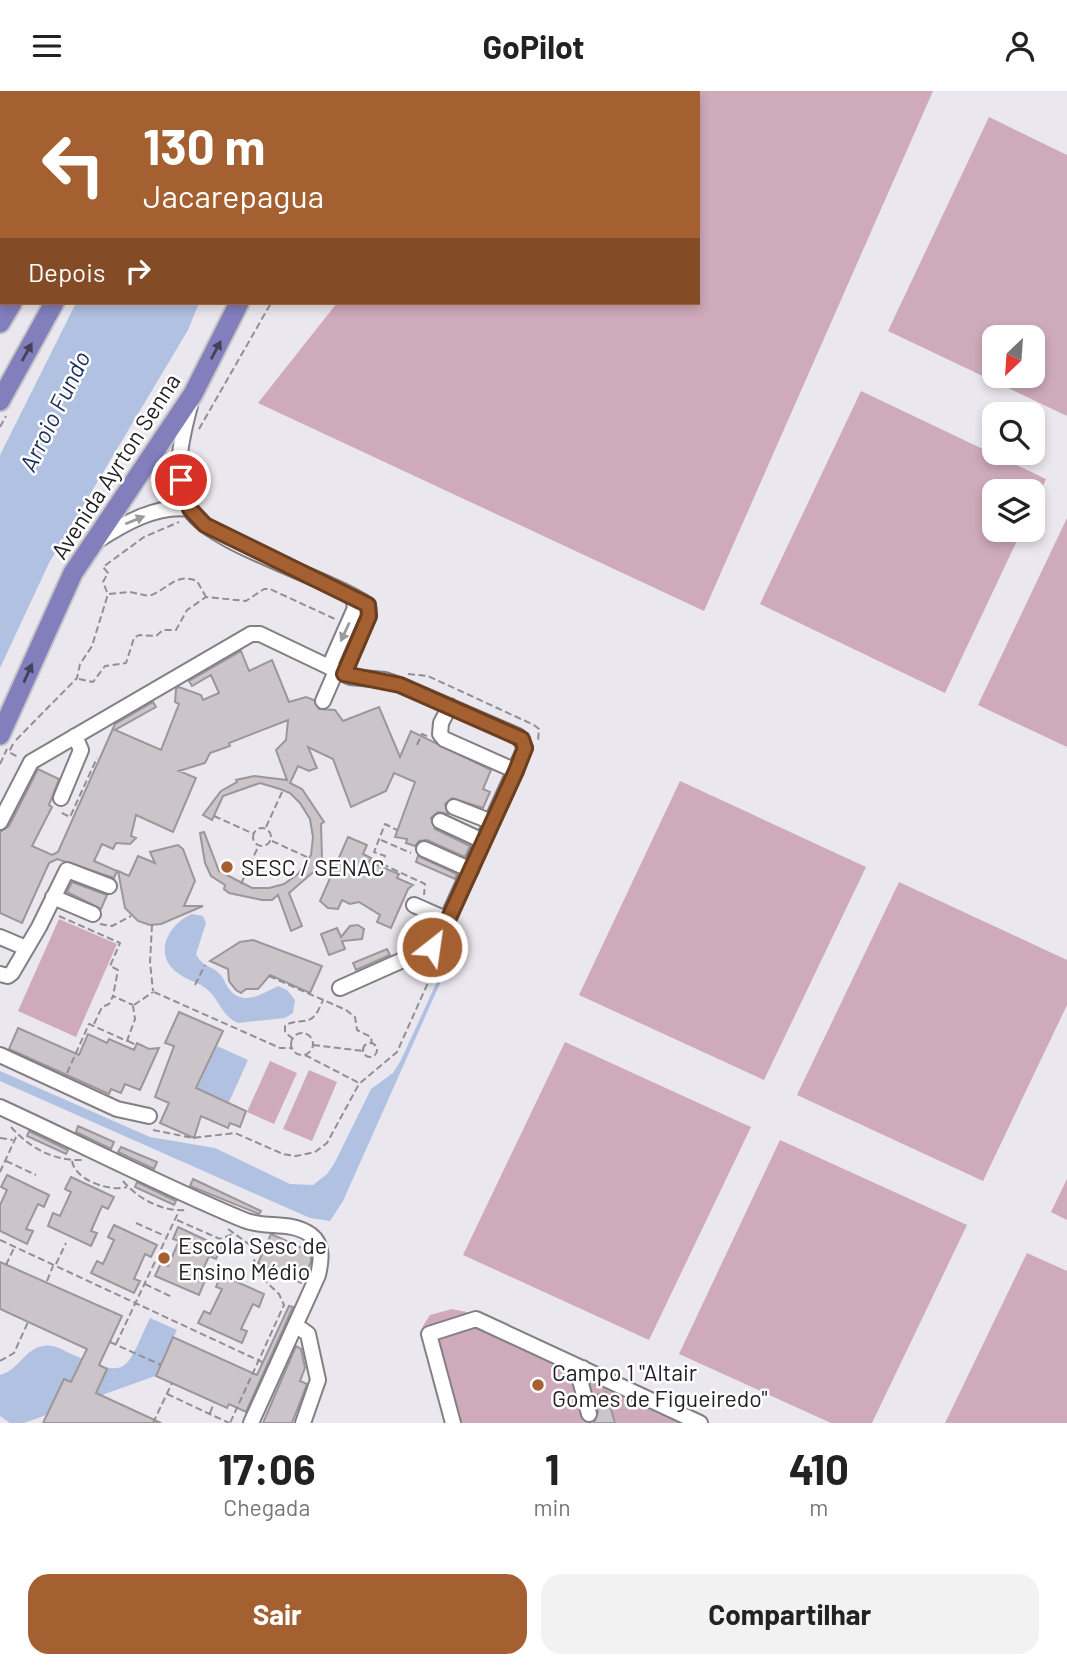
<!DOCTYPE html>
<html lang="pt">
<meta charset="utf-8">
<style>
body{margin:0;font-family:Barlow,sans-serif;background:#f2f2f2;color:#222;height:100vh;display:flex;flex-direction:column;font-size:26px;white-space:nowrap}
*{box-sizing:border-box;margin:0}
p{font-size:23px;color:#767676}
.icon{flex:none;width:38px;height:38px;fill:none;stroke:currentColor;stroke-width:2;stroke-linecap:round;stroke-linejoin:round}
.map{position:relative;height:1332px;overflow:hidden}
.details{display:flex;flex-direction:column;background:#fff;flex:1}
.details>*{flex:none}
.banner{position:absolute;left:0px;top:0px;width:700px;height:214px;box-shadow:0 4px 10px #0003;background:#a46030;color:#fff;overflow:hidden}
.needle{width:46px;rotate:205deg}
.buttons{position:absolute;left:982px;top:234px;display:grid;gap:14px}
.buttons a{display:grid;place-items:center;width:63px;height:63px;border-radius:14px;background:#fff;box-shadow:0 4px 10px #0003;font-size:35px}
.pin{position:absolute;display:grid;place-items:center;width:60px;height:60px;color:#fff;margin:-30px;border:4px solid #fff;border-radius:50%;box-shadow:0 2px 7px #0007}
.me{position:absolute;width:77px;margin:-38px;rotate:30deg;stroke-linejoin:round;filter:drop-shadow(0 0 5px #0008)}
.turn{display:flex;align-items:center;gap:24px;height:147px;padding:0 28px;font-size:32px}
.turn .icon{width:91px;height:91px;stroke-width:2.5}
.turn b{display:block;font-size:49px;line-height:60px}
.then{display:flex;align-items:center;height:66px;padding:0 28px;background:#0003;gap:14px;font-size:26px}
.eta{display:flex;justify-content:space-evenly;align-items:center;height:119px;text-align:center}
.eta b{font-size:42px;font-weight:700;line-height:49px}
.cta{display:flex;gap:14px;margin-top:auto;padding:14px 28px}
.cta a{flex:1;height:80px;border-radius:21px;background:#a46030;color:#fff;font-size:28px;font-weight:700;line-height:80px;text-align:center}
.cta a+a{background:#f2f2f2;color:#222}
header{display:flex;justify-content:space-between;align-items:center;height:91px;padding:0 28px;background:#fff;font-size:32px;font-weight:700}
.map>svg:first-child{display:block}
.green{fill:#ceaaba;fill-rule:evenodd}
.water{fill:#b1c1e1}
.building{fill:#cbc5ca;stroke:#9c969b;stroke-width:2}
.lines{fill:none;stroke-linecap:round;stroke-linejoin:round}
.minor-casing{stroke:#827f85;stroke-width:18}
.highway-casing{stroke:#c6c5c6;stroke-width:23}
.path{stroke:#918f94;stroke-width:2;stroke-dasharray:7 3.5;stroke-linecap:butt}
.minor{stroke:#fff;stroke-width:14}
.highway{stroke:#837fbd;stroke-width:19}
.oneway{fill:#444159}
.oneway2{fill:#9c9b9c}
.route-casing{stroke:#6b3e1f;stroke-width:18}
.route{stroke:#a46030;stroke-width:12}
.poi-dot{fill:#a46030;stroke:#fff;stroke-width:2.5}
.labels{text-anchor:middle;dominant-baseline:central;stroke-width:5;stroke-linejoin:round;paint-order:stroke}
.street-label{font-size:23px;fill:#222023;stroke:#fff}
.poi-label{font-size:23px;fill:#222023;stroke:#fff;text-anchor:start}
.water-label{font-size:24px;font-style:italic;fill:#1c2e58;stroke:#fff}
</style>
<header><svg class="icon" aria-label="menu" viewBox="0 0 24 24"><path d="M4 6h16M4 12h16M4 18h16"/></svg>GoPilot<svg class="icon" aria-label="person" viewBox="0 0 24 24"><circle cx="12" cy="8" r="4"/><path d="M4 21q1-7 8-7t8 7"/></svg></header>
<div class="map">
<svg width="1067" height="1332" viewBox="0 0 1067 1332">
<rect width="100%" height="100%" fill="#eae7ee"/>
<path class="green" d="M580,0h353l-229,520 -446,-208 79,-100h361v-210h-122z
M989,26l78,38v261l-179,-85zM994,247h38v38h-38z
M861,300l185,88 -13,29 -1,-16h-38v38h28l-77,163 -185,-89z
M1067,427v229l-89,-42z
M680,690l186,86 -102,213 -185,-85z
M899,791l168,78v45l-84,176 -186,-86z
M59,828l58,25 -41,93 -58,-26z
M565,951l186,85 -102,213 -186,-85z
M270,970l27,12 -23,51 -27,-12z
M309,979l28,12 -25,59 -29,-12z
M780,1049l187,85 -95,198h-41l-152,-69z
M1067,1088v41l-16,-8z
M1027,1162l40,18v152h-122z
M452,1218l24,5 232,109h-263l-20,-76 -2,-21 7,-11z"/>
<path class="water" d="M76,212h123l-11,27 -139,233 -49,105v-213z
M192,823l11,2 3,7 -10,31c6,13 15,11 24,20 4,4 5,10 9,15 14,18 33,5 49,-3l9,4 8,10 -2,13 -8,5 -47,5c-16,-7 -18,-21 -29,-32 -9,-9 -24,-11 -34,-20 -22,-19 -5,-48 17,-57z
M451,860l3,1 -111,249 -13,20 -20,-3 -310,-137v-10l150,66 65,11 75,36 23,1 14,-11 7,-10 37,-75 22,-16 8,-13z
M217,955l31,14 -19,42 -32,-14z
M150,1227l27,12 -22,46 -131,47h-14l-10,-7v-41c19,-5 25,-27 44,-29 9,-2 17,3 25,7 61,27 55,20 81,-35z"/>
<path class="building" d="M241,560l8,20 23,-11 17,42 17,-5 8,3 5,9 16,1 8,11 36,-14 21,50 11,-26 80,39 -8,19 7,3 -7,16 -31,-10 -7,6 3,10 -10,-2 -7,6 4,11 35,17 -5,11 -38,-17 -8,1 -4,5 -9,-3 1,-4 -12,-2 20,-55 -21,-9 -8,18 -35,16 -18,-48 -25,-12 9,21 -8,3 -11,-5 -8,17 12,6 22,33 -3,2 1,35 -4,9 -29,25 13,33 -11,5 -13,-36 -6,5h-10l-33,-7 -5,-4 1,-4 -14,-9 -6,-13 -5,-30 4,-1 15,39 33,17h17l15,-4 14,-10 13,-19 2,-18 -3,-18 -10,-16 -10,-10 -10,-4 -20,-6 -37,13 -11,24 -9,-5 18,-24 16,-9 -1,-2 18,-4 33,4 -11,-30 10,-10 2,-20 -59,23 1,3 -20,7 -5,10 -26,8 17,7 -23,54 -37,-17 -5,21 5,2 -6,6 -14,-1 -3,6 -11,-5 -8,17 23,10 -3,7 -57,-19 -8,4 -27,60 -22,-10v-81l9,-6 29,-57 21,10 -10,26 3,2 -20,39 20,9 6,-3 57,-128 38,-22 3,5 -41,23 46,20 18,-46 -4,-2 1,-13 3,-2 22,8 2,5 16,-7 -8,-18 -19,11 -3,-5z
M348,746l19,8 -4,9 8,4 -2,4 30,12 -2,4 16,7 -5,4 -17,39 -14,-6 3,-7 -21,-13 -9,2 -8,-4 -4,9 -10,-1 -8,-7z
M178,754l5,4 12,32 -11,25h19l-42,18 -11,1 -12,-4 -13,-13 -7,-37 11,5 9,-20 17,7 -5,-11z
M418,765l39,18 -2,5 -39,-17z
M72,791l35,13 -6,14 -34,-17z
M358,834l6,4 -2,10 -20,2 3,8 -16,6 -8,-21 16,-6 4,9 9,-11z
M253,849l69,26 -12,27 -40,-18 -12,14h-12l-5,4 -5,-3 -7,-9 -1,-12 -18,-8 30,-19z
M387,858l3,6 -34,15 -3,-7z
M179,921l44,19 -27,57 50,23 -6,16 -10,-4 -2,5 -27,-12 -7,22 -34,-15 9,-20 -14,-6 19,-51 -9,-3z
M18,937l61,27 9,-21 19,9 2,-4 25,11 3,-7 12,6 10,-1 -19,42 -15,-6 -4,9 -10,-4 -2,5 -100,-45z
M78,1035l36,16 -3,7 -35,-17z
M29,1040l39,19 -2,4 -39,-18z
M121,1056l36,15 -3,7 -36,-17z
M7,1084l42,20 -5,12 -6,-3 -12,25 7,2 -6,13 -27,-13v-26l7,-15 -6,-3z
M71,1086l43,20 -6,12 -6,-3 -11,25 6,2 -6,13 -43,-20 5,-13 7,3 11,-24 -6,-3z
M193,1088l68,32 -2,3 -69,-28z
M137,1091l39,19 -2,4 -39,-18z
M114,1134l43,20 -6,12 -6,-3 -11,25 6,2 -6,12 -43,-20 6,-12 6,3 11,-24 -6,-3z
M178,1136l43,20 -5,12 -7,-3 -11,25 6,2 -5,12 -44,-19 6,-13 7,3 11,-25 -6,-2z
M271,1143l40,18v10l-10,21 -43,-20z
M0,1171l122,54 -23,49 8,4 -11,24 65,30h-118l21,-44 7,3 16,-33 -87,-40z
M221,1184l43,19 -5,13 -6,-3 -12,25 6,2 -5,12 -44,-20 6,-12 6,3 12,-25 -6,-2z
M289,1215l4,1 -47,105 -17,-8 -2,4 -71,-32 17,-39 84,38z
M296,1255l5,3 4,19 -5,13 7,3 -12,31 -3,8h-29z
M606,1301l9,31h-21l4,-11 -4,-16z"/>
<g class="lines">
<defs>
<path id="minor" d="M0,38l2,2
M0,63l2,-2
M0,94l2,-4
M190,315c-8,30 -20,75 0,104 24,36 137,67 178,95l1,11 -25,58
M97,450c26,-17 60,-37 93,-32
M329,576l26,-59 -2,-11
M323,610l13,-30
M450,615l-9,17 -1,11 4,5 72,32
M61,707l20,-48 -6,-14
M454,716l38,15
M440,730l43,20
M0,731l31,-60 220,-128h9l90,43 35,3 15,5 118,51 7,12 -87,191 -6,8 -92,41
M424,758l47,21
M53,806l40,17
M414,814l34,15
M0,846l26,11
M0,883l8,2 4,-3 27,-46 28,-57 42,16
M0,964l117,54 32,7
M0,1016c81,37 162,79 244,113 22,9 46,0 67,15 13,10 10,27 7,40l-67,148
M297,1235l11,8 10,46 -15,43
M583,1277l-3,12 9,34
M453,1332l-24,-89 47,-15 224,104"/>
<path id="highway" d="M233,2l4,-2
M312,2l4,-2
M451,2l2,-2
M0,232l12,-20
M0,310l54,-98
M0,644l73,-162 120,-179 46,-91"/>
</defs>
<use href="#minor" class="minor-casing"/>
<use href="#highway" class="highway-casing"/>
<path class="path" d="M365,0l2,2
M345,2l4,-2
M481,2l3,-2
M0,336l6,-11
M199,338l72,-126
M107,501l-4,-10 5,-9 -5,-6 41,-30 35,-15
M408,583l20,2 106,49 5,4 -1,12
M79,588l14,3 12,-16 21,-3 8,-25 5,-3 17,1 7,-6h13l11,-20 19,-13 40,4 18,-12h6l65,30
M16,649l61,-62 3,-14 12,-18 16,-52 22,-2 19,4c18,-6 27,-24 48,-15l9,16
M13,653l-4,8 9,5
M417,654l5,-11 7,3
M0,673l7,-15
M62,722l8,4 27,-59
M214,725l40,18
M266,736l17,-37
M253 746a9 9 0 1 1 18 0a9 9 0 1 1-18 0Z
M381,749l30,13
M272,750l37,17
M382,773l43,20 -1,11
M380,776l5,-11 -11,-4 11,-28 12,6
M241,793l17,-37
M59,825l61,27 -10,23 8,4 -5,26
M100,833l12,2 19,-10
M152,834l-2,37 3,29
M269,885l77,34 9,7 2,13 14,7 1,7
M195,894l10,-20
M154,901l126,56h12
M134,914l19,-13
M94,933l8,-17 7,-3 4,-8 20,9
M291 953a11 11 0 1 1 22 0a11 11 0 1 1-22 0Z
M293,948l-8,-7v-7c21,-9 26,5 38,-25
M128,950l8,4
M363 959a7 7 0 1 1 14 0a7 7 0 1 1-14 0Z
M313,954l50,6
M305,964l54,28
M67,982l22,-49 38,17 8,-22 -2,-13
M11,1036c19,21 42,34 72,33
M153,1039l40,8 42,-5 48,21 13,2 19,-4 12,-9 32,-59 38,-32 42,-94
M0,1047l13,2
M6,1070l30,14
M72,1070c3,19 37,31 55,26
M0,1081l17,-37
M123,1090c15,18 40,31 63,29
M177,1129l43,19 13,-5
M136,1132l29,13
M228,1138l22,16 8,29 21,20 5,11 -54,118
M0,1149l262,122
M56,1173l10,-21
M6,1174l8,-17
M47,1190l6,-15
M145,1193l27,13
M110,1251l51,23
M116,1253l63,-133
M0,1270l14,-8 14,-31
M167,1303l62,29
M210,1322l4,-10
M153,1332l19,-40"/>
<use href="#minor" class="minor"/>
<use href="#highway" class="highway"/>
</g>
<defs><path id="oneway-solid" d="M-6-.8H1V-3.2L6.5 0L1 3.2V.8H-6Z" transform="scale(1.75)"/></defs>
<g class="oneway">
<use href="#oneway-solid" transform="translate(216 259) rotate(-62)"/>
<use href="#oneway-solid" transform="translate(27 261) rotate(-61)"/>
<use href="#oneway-solid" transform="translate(28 582) rotate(-66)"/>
</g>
<g class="oneway2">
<use href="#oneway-solid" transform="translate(135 429) rotate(-22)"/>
<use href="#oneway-solid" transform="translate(345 541) rotate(115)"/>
</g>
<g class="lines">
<defs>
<path id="route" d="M181,389l9,29 15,16 163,80 1,11 -25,58 56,11 122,54 3,9 -9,23 -68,149 -16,27"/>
</defs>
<use href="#route" class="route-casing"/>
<use href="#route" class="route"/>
</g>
<g class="poi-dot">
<circle cx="227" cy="776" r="7"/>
<circle cx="164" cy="1167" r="7"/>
<circle cx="538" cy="1294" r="7"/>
</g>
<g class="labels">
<g class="street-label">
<text transform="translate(115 375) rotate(-57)">Avenida Ayrton Senna</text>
</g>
<g class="poi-label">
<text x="241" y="776">SESC / SENAC</text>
<text x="178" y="1154">Escola Sesc de<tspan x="178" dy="26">Ensino Médio</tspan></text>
<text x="552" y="1281">Campo 1 "Altair<tspan x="552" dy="26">Gomes de Figueiredo"</tspan></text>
</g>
<g class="water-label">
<text transform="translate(54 320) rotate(-64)">Arroio Fundo</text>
</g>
</g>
</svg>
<div class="buttons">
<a><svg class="needle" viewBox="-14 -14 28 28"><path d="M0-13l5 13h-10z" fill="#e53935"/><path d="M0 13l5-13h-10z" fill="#767676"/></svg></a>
<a><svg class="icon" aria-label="search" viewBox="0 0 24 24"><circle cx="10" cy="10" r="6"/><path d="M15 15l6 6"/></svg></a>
<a><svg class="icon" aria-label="layers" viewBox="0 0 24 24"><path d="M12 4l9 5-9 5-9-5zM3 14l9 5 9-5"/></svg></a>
</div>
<div class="pin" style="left:181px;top:389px;background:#d93025"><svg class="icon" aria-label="arrive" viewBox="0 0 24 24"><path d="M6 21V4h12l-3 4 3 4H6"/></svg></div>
<svg class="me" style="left:432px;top:856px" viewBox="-20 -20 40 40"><circle r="17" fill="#a46030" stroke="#fff" stroke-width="3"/><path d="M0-11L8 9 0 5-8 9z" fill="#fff"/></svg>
<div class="banner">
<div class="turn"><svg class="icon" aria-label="left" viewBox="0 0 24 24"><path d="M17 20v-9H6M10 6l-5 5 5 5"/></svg><div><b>130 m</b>Jacarepagua</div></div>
<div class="then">Depois<svg class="icon" aria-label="right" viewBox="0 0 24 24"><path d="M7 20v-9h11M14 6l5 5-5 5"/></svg></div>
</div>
</div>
<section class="details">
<div class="eta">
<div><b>17:06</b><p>Chegada</p></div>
<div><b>1</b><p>min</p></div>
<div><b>410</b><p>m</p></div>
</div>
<div class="cta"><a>Sair</a><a>Compartilhar</a></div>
</section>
